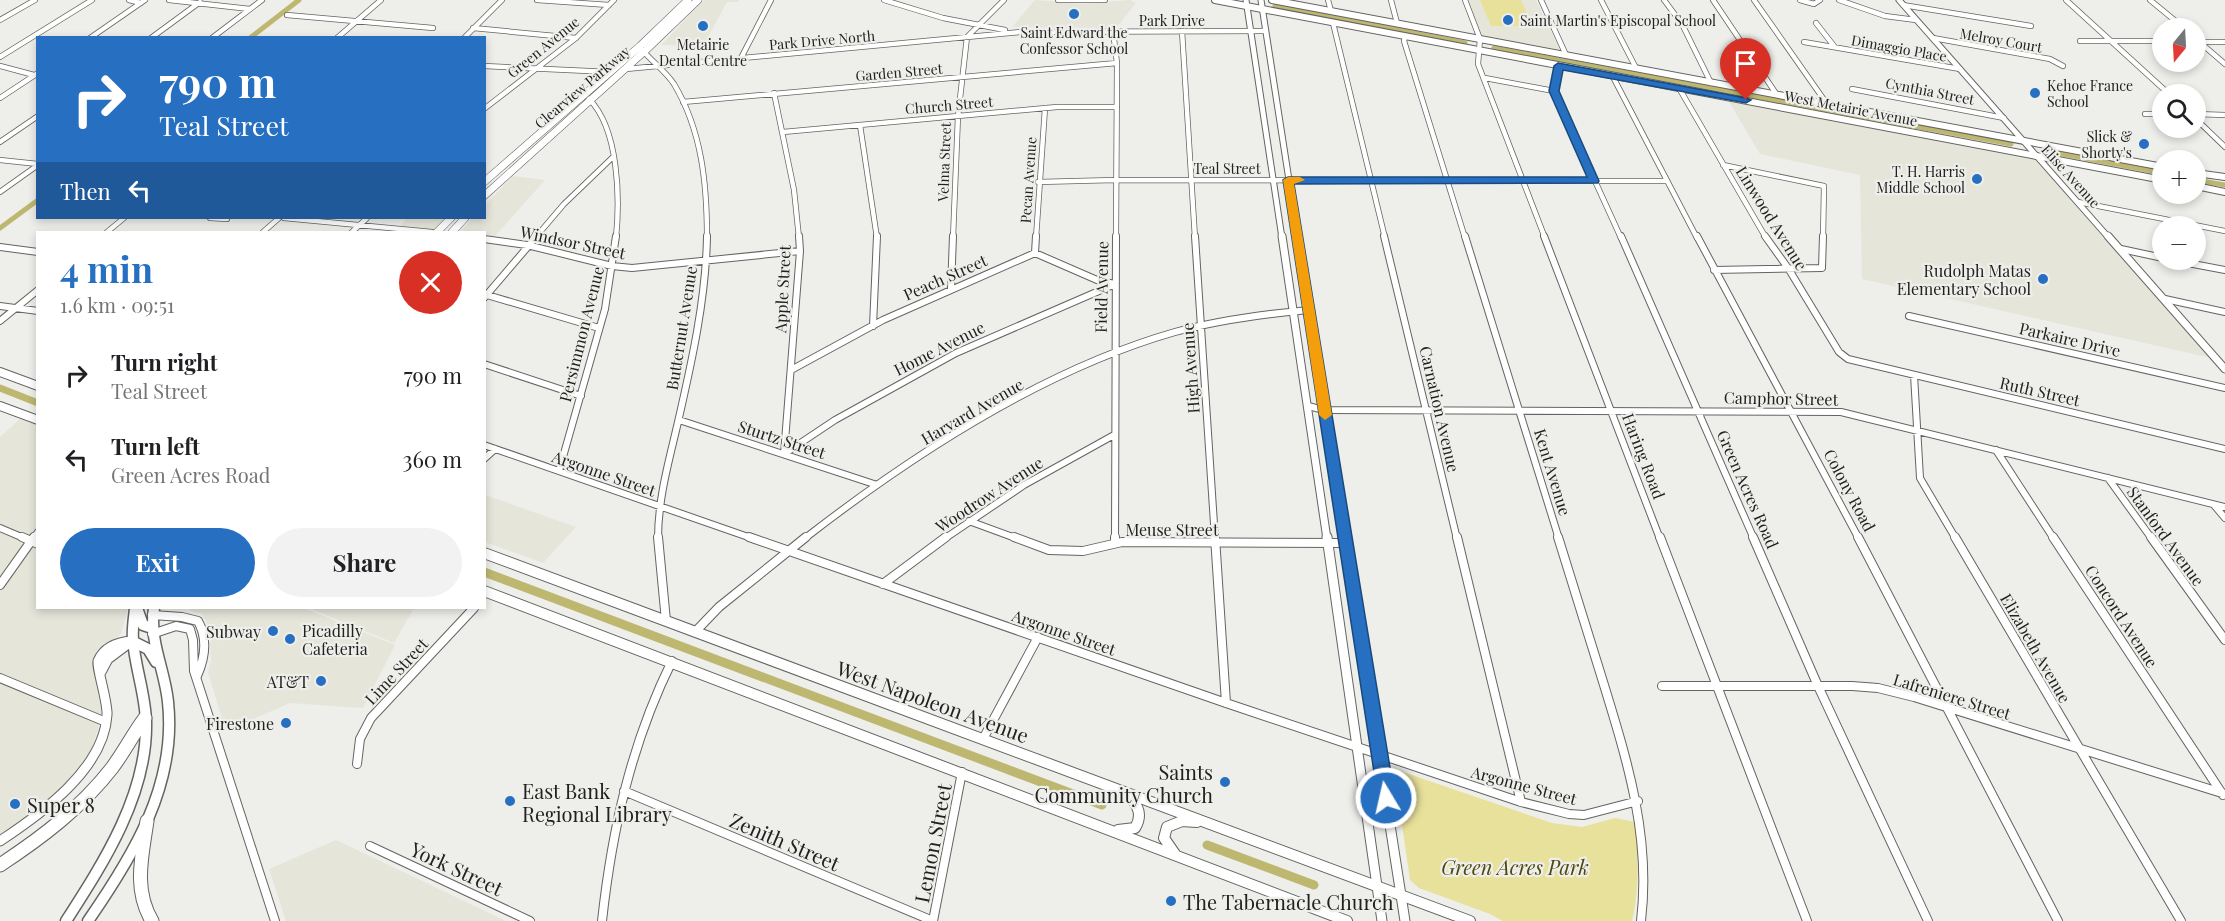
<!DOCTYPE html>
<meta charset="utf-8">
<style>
body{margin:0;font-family:"Playfair Display",serif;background:#f2f2f2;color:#202124;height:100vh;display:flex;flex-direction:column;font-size:22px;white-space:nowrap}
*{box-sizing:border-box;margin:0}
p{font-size:20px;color:#757577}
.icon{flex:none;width:33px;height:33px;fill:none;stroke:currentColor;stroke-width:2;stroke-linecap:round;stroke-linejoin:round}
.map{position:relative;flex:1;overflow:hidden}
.drawer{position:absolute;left:36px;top:231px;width:450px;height:378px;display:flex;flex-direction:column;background:#fff;border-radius:0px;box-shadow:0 3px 9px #0003}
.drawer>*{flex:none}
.top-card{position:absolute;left:36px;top:36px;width:450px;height:183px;border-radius:0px;box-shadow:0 3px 9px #0003;background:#2770c1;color:#fff;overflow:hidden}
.needle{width:39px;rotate:198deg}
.controls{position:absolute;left:2152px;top:18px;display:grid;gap:12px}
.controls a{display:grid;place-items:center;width:54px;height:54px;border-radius:50%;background:#fff;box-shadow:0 3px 9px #0003;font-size:30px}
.pin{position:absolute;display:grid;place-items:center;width:51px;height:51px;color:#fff;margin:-62px -26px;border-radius:50% 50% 50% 0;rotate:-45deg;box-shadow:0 0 6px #0007}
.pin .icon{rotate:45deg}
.me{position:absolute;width:66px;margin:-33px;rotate:351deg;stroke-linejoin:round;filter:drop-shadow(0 0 4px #0008)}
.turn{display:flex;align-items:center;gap:21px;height:126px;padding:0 24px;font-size:27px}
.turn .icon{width:78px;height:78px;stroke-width:2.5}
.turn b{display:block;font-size:42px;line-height:51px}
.then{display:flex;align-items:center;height:57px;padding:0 24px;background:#0003;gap:12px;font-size:22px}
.round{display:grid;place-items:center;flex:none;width:63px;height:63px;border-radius:32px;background:#f2f2f2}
.overview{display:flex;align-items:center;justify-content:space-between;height:102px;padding:0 24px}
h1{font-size:36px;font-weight:700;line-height:45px;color:#2770c1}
.action{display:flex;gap:12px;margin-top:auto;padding:12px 24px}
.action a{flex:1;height:69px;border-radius:36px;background:#2770c1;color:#fff;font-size:24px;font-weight:700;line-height:69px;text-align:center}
.action a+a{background:#f2f2f2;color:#202124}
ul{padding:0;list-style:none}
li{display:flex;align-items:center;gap:18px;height:84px;padding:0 24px}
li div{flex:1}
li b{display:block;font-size:22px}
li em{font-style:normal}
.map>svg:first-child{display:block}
.built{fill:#e6e5da}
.green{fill:#e8e19b}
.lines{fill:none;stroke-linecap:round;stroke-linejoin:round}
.canal-far2{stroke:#bdb770;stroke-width:5}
.canal-far1{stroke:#bdb770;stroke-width:7}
.canal{stroke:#bdb770;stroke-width:9}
.minor-far2-casing{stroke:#646461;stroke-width:6}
.minor-far1-casing{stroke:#646461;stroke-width:8}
.minor-casing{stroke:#646461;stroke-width:10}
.tertiary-far2-casing{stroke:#646461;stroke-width:7}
.tertiary-far1-casing{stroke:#646461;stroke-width:9}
.tertiary-casing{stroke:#646461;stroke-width:11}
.secondary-far2-casing{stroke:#646461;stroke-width:8}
.secondary-far1-casing{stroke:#646461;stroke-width:10}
.secondary-casing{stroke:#646461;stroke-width:12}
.trunk-far1-casing{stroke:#646461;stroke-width:8}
.trunk-casing{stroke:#646461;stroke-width:13}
.motorway-casing{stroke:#646461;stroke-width:15}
.minor-far2{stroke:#fff;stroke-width:4.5}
.minor-far1{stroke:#fff;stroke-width:6}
.minor{stroke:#fff;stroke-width:8}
.tertiary-far2{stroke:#fff;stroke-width:5}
.tertiary-far1{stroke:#fff;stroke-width:7}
.tertiary{stroke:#fff;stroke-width:9}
.secondary-far2{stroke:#fff;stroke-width:6}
.secondary-far1{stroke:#fff;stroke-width:8}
.secondary{stroke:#fff;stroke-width:10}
.trunk-far1{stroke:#fff;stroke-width:7}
.trunk{stroke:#fff;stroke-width:10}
.motorway{stroke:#fff;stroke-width:13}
.route{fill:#2770c1;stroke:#19497d;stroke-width:1.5}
.slow{fill:#f59e0b}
.poi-dot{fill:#2770c1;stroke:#eeeeeb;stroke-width:2}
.labels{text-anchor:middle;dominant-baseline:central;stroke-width:4.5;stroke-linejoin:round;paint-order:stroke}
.far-street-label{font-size:14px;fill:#212120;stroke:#eeeeeb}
.far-poi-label{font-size:14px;fill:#212120;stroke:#eeeeeb;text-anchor:start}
.street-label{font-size:16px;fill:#212120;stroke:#eeeeeb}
.poi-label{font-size:16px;fill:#212120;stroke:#eeeeeb;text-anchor:end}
.near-street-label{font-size:20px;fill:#212120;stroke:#eeeeeb}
.near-poi-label{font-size:20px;fill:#212120;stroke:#eeeeeb;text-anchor:start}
.near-park-label{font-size:20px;font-style:italic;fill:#4d4710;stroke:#eeeeeb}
</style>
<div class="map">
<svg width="2225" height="921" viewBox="0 0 2225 921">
<rect width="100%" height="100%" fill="#eeeeeb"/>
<path class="built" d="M704,0h35l-1,2h-11l-24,44 -42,-1z
M1035,0l47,4 48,-4 6,3 -16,20 4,2 -5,-1 -3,4 -104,-1z
M1463,0h73l25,52 -84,-13z
M1728,100l306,59 177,199 -349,-79 -2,-104 -100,-21z
M513,176l32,4 -50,56 -10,-1 -1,-3h-24l13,-14h11l1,-13z
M407,218h38l-11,12 -34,-4z
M20,419l17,6 1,183h90l-7,26 -19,16 -8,14 7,45 -3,21 -7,20 -10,16 -16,18 -17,17 -48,36v-400z
M484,495h1l91,32 -33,36 -58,-21z
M190,608h114l91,37 -32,63 -73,-5 -64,28 -18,-58 3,-13 -1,-30 -8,-16 -11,-3z
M309,608h105l-20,35z
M336,840l170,81h-220l-17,-52z"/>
<path class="green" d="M1480,0h41l12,26h-42z
M1394,769l158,54 30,4 33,-9 20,4c3,35 5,65 -3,99h-129l-13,-7 -71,-26 -9,-8z"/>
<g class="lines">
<path class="canal-far2" d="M1275,6l190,37
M250,38l49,-38
M1494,48l517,96
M2052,152l111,21
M2196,180l29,5
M0,228l38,-28"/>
<path class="canal-far1" d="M0,388l38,15"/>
<path class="canal" d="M484,572l618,233
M1207,845l107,40"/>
<defs>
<path id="minor-far2" d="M129,0l12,3
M169,0l81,9
M537,0l72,5
M884,0l59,18 62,12
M1058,0h47
M1328,0l3,11
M1391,0l6,23
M1465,0l15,39 -2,25 67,174
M1541,0l25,55
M1601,0l35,68
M1664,0l18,24 29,59
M1713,0l64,95
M1754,0l73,104
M1800,0l14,4 6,-4
M1839,0l46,16 31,4
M2066,0l103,94
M2150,0l34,28
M1903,5l128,21
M287,15l146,13
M0,20l35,-20
M1333,23l52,215
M1816,23l18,23
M473,28l103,10
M1113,31l4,32 -1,175
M1182,31l13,207
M1405,37l-1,4 61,197
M90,38l55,-38
M151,38l49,-36
M212,38l50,-38
M337,38l44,-38
M464,38l38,-38
M1933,38l117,21 13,7
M2196,39l29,25
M2080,41h83
M1804,42l156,27
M2200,42h25
M645,53c9,10 21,19 29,31 28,47 33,100 33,154
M0,57l92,-57
M741,58l30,-58
M0,66l34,9
M484,66l126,6
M1558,66l-4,25 67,147
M626,69l394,-37 244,-1
M1612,75l85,163
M1485,78l69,13
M1679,88l87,150
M1852,89l152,29
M774,93l20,97 5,48
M0,98l38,-25
M589,99c30,30 31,99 27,139
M683,102l434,-39
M484,109l92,-71 38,-38
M2145,114h18
M2196,114l29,1
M2196,119l29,28
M860,125l17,113
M783,132l274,-25h60
M0,142l38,-26
M0,160l38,4
M1723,165l101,21 -1,52
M1038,182l77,-2 551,1
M0,192l38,-27
M2078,202l147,29
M210,218l17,1
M284,218l148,14
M107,232l17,-14
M263,232l16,-14
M352,232l15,-14
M535,238l29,-34 50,-48
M953,238l5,-122 9,-79 37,-37
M1036,238l9,-130"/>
<path id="minor-far1" d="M1195,236l20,303
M1384,236l73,303
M1465,236l94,303
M1544,236l116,303
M1621,236l133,303
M1697,236l162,303
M1765,236l23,32 51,84 9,7 377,90
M484,239l43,6 85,21 20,2 168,-17
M0,247l38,5
M2121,249l42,9
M1035,253l1,-17
M2172,260l53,10
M1714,270l108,-2 1,-32
M951,289l2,-53
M487,295l112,33
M484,298l53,-62
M2165,299l60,13
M0,306l38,5
M1909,316l316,72
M0,321l38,-31
M873,326l4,-90
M484,364l97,32
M791,370l92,-50 152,-67 62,27 17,4
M1914,375l6,103 36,61
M1308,406l16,4 517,2 384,95
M679,420l198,65
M484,445l270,94
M1996,450l58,89
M784,454l16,-203 -1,-15
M784,454l51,-34 121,-67 159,-69
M484,459l11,-10
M559,471l46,-162 11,-73
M2108,478l44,61
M2214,505l11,13
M969,521l49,18
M0,528l26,11
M33,539l5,-7
M658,539c0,-41 11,-78 20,-117 14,-61 28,-124 29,-186
M804,539c108,-84 238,-169 371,-207 44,-12 89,-18 134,-22
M944,539l80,-54 90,-50
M1115,539l1,-303"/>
<path id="minor" d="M22,537l16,7
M658,537l8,84
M749,537l477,166 295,99 48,12 15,1 54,-14
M1014,537l35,13 34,1 39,-9 224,1
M1215,537l11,166
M1457,537l64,265
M1558,537c16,50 31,99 46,148 24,78 47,153 37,236
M1660,537l147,384
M1753,537l65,149 110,235
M1858,537l200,384
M1955,537l226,384
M2053,537l170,258
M2151,537l74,103
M1115,543v-6
M883,584l63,-47
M0,585l34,-48
M152,615l30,2 16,4c10,18 7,37 -1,55
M695,632l24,-25 87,-70
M152,634l24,-8 14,3 3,11 1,31 81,250
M0,678l106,44
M1662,686h190l26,2 36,9 311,97
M983,739l55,-102
M357,764l3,-25 11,-21 103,-110
M624,791l309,130
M370,846l160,75
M602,921c10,-91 29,-177 70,-260
M933,921l29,-149"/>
<path id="tertiary-far2" d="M1246,0l36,238
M1261,0l37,238
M1899,0l210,238"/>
<path id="tertiary-far1" d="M1282,236l45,303
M1298,236l47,303
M2108,236l117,133"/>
<path id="tertiary" d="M1327,537l55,384
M1345,537l60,384
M100,674l8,-15 24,-18
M0,841c41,-27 104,-72 107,-126 1,-13 -11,-49 -9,-54 6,-14 20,-19 34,-20"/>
<path id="secondary-far2" d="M1215,0l948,180
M1272,0l891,167
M2196,173l29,4
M2196,186l29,6"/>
<path id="secondary-far1" d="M0,372l38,14
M0,406l38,14"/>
<path id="secondary" d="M484,553l986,368
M484,591l863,330
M1118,830l17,-2c8,-13 3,-22 -6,-33
M1175,854l-11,-16 3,-11 15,-6 15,1"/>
<path id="trunk-far1" d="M484,182l156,-136 48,-46
M484,196l162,-146 52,-50
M437,232l14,-14
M452,232l13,-14"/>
<path id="trunk" d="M137,608l6,17 9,3
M132,641l16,8 8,13
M66,921c38,-59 82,-127 80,-200 -1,-28 -11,-54 -13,-81 -1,-11 1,-21 2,-32
M88,921c45,-65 89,-136 80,-219 -3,-32 -19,-60 -14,-94"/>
<path id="motorway" d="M147,821c-5,35 -14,68 5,100
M0,865c41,-27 81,-57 112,-97 12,-16 21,-34 33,-50"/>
</defs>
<use href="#minor-far2" class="minor-far2-casing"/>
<use href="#minor-far1" class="minor-far1-casing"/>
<use href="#minor" class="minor-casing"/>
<use href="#tertiary-far2" class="tertiary-far2-casing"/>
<use href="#tertiary-far1" class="tertiary-far1-casing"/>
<use href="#tertiary" class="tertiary-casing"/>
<use href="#secondary-far2" class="secondary-far2-casing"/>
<use href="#secondary-far1" class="secondary-far1-casing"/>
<use href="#secondary" class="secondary-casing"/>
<use href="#trunk-far1" class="trunk-far1-casing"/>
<use href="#trunk" class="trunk-casing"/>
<use href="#motorway" class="motorway-casing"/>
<use href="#minor-far2" class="minor-far2"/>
<use href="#minor-far1" class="minor-far1"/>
<use href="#minor" class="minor"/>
<use href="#tertiary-far2" class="tertiary-far2"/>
<use href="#tertiary-far1" class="tertiary-far1"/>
<use href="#tertiary" class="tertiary"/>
<use href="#secondary-far2" class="secondary-far2"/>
<use href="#secondary-far1" class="secondary-far1"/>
<use href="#secondary" class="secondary"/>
<use href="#trunk-far1" class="trunk-far1"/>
<use href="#trunk" class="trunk"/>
<use href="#motorway" class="motorway"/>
</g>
<path class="route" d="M1558,63l188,35 5,2 -5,3 -183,-33 -4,21 40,90 -1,2 -304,1 101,614 -3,5 -6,2 -6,-2 -2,-5 -95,-618 5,-3h299l-38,-86 5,-25z"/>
<path class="slow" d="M1288,177h12l5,3 -11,4 38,231 -7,5 -6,-5 -36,-235z"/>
<g class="poi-dot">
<circle cx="1074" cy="14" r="6"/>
<circle cx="1508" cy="20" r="6"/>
<circle cx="703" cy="26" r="6"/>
<circle cx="2035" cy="93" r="6"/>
<circle cx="2144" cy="144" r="6"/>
<circle cx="1977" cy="179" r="6"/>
<circle cx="2043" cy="279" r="6"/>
<circle cx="273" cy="631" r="6"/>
<circle cx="290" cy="639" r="6"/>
<circle cx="321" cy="681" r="6"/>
<circle cx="286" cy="723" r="6"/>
<circle cx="1225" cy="782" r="6"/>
<circle cx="510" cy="801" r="6"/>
<circle cx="15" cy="804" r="6"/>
<circle cx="1171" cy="901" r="6"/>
</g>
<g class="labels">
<g class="far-street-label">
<text x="1172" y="20">Park Drive</text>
<text transform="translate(822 40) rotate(-5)">Park Drive North</text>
<text transform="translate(2001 40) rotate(10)">Melroy Court</text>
<text transform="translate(543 47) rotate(-39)">Green Avenue</text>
<text transform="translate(1899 48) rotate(10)">Dimaggio Place</text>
<text transform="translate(899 72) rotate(-5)">Garden Street</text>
<text transform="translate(582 87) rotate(-40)">Clearview Parkway</text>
<text transform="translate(1930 91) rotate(11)">Cynthia Street</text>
<text transform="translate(949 105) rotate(-5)">Church Street</text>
<text transform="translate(1851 108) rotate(11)">West Metairie Avenue</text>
<text transform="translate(944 162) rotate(-88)">Velma Street</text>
<text x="1227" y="168">Teal Street</text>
<text transform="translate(2071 176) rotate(48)">Elise Avenue</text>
<text transform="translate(1028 180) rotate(-86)">Pecan Avenue</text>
</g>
<g class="far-poi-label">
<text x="1520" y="20">Saint Martin's Episcopal School</text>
<text x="1074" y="32" text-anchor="middle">Saint Edward the<tspan x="1074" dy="16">Confessor School</tspan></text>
<text x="703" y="44" text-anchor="middle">Metairie<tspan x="703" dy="16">Dental Centre</tspan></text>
<text x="2047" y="85">Kehoe France<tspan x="2047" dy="16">School</tspan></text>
<text x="2132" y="136" text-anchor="end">Slick &amp;<tspan x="2132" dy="16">Shorty's</tspan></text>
<text x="1965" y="171" text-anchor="end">T. H. Harris<tspan x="1965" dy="16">Middle School</tspan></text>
</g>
<g class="street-label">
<text transform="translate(1772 218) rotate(58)">Linwood Avenue</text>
<text transform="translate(573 242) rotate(12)">Windsor Street</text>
<text transform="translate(945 277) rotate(-24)">Peach Street</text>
<text transform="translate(1101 287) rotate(-89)">Field Avenue</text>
<text transform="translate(782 289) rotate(-87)">Apple Street</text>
<text transform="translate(681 328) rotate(-81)">Butternut Avenue</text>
<text transform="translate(581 334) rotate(-76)">Persimmon Avenue</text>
<text transform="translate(2070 339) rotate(13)">Parkaire Drive</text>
<text transform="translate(939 348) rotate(-27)">Home Avenue</text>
<text transform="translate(1190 368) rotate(-94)">High Avenue</text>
<text transform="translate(2040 391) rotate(13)">Ruth Street</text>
<text transform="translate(1781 398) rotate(1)">Camphor Street</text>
<text transform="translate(1440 409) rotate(77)">Carnation Avenue</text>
<text transform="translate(972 411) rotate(-30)">Harvard Avenue</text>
<text transform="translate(782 439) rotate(18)">Sturtz Street</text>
<text transform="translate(1644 456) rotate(69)">Haring Road</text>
<text transform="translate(1553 472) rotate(73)">Kent Avenue</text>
<text transform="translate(604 473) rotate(19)">Argonne Street</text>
<text transform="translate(1748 489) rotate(66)">Green Acres Road</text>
<text transform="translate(1850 490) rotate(62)">Colony Road</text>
<text transform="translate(989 494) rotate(-33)">Woodrow Avenue</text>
<text x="1172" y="529">Meuse Street</text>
<text transform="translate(2166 536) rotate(54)">Stanford Avenue</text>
<text transform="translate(2122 616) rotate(57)">Concord Avenue</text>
<text transform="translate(1064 632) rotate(19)">Argonne Street</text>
<text transform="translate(2036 648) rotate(60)">Elizabeth Avenue</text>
<text transform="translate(396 671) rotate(-47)">Lime Street</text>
<text transform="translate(1952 696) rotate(17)">Lafreniere Street</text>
<text transform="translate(1524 785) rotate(15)">Argonne Street</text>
</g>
<g class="poi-label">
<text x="2031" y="270">Rudolph Matas<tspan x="2031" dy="18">Elementary School</tspan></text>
<text x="302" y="630" text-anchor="start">Picadilly<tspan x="302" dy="18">Cafeteria</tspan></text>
<text x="261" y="631">Subway</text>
<text x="309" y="681">AT&amp;T</text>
<text x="274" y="723">Firestone</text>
</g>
<g class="near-street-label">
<text transform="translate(933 701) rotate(20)">West Napoleon Avenue</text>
<text transform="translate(785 841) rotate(23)">Zenith Street</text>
<text transform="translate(932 843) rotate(-79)">Lemon Street</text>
<text transform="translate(457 868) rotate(25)">York Street</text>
</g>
<g class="near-poi-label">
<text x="1213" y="771" text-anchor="end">Saints<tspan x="1213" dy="23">Community Church</tspan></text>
<text x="522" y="790">East Bank<tspan x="522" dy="23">Regional Library</tspan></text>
<text x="27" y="804">Super 8</text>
<text x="1183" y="901">The Tabernacle Church</text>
</g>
<g class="near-park-label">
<text x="1515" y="866">Green Acres Park</text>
</g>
</g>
</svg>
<div class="controls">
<a><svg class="needle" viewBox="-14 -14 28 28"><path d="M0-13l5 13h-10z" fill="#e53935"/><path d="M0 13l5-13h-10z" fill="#757577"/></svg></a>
<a><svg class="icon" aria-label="search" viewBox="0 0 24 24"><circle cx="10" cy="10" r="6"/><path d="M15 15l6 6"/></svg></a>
<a>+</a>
<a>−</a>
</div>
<div class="pin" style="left:1746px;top:100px;background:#d93025"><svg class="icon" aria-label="arrive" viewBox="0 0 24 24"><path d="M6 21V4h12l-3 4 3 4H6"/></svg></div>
<svg class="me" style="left:1386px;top:798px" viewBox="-20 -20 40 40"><circle r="17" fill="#2770c1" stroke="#fff" stroke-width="3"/><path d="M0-11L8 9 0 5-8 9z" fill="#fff"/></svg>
<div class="top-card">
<div class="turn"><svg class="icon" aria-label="right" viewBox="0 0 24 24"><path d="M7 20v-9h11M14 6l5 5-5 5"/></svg><div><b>790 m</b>Teal Street</div></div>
<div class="then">Then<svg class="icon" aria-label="left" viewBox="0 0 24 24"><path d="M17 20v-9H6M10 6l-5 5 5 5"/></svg></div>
</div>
<section class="drawer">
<div class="overview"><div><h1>4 min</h1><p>1.6 km · 09:51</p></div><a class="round" style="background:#d93025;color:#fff"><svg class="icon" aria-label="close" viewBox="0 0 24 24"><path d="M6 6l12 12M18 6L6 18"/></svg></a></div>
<ul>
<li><svg class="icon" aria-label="right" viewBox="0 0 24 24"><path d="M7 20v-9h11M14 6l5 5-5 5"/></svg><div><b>Turn right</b><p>Teal Street</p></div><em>790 m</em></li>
<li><svg class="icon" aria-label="left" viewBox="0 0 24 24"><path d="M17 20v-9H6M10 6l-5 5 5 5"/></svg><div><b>Turn left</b><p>Green Acres Road</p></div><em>360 m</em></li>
</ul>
<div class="action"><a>Exit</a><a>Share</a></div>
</section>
</div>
